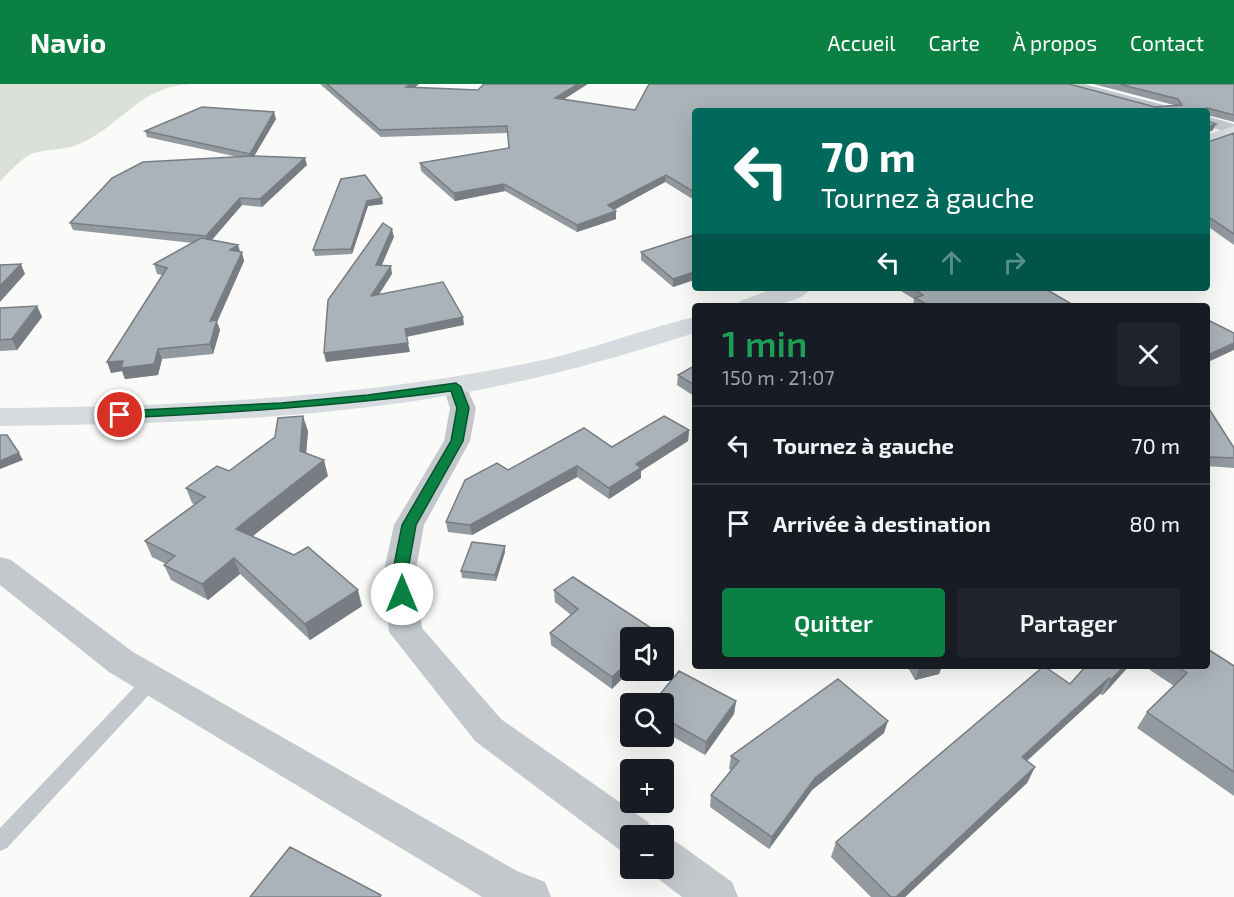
<!DOCTYPE html>
<html lang="fr">
<meta charset="utf-8">
<style>
body{margin:0;font-family:"Exo 2",sans-serif;background:#20242c;color:#f1f3f6;height:100vh;display:flex;flex-direction:column;font-size:22px;white-space:nowrap}
*{box-sizing:border-box;margin:0}
p{font-size:20px;color:#9ea1a6}
.icon{flex:none;width:33px;height:33px;fill:none;stroke:currentColor;stroke-width:2;stroke-linecap:round;stroke-linejoin:round}
.map{position:relative;flex:1;overflow:hidden}
.details{position:absolute;left:692px;top:219px;width:518px;height:366px;display:flex;flex-direction:column;background:#171b24;border-radius:6px;box-shadow:0 6px 24px #0002}
.details>*{flex:none}
.top-card{position:absolute;left:692px;top:24px;width:518px;height:183px;border-radius:6px;box-shadow:0 6px 24px #0002;background:#00695c;color:#fff;overflow:hidden}
.fabs{position:absolute;left:620px;top:543px;display:grid;gap:12px}
.fabs a{display:grid;place-items:center;width:54px;height:54px;border-radius:6px;background:#171b24;box-shadow:0 6px 24px #0002;font-size:30px}
.pin{position:absolute;display:grid;place-items:center;width:51px;height:51px;color:#fff;margin:-26px;border:3px solid #fff;border-radius:50%;box-shadow:0 2px 6px #0007}
.me{position:absolute;width:66px;margin:-33px;rotate:0deg;stroke-linejoin:round;filter:drop-shadow(0 0 4px #0008)}
.turn{display:flex;align-items:center;gap:21px;height:126px;padding:0 30px;font-size:27px}
.turn .icon{width:78px;height:78px;stroke-width:2.5}
.turn b{display:block;font-size:42px;line-height:51px}
.lanes{display:flex;align-items:center;height:57px;padding:0 30px;background:#0003;justify-content:center;gap:30px;direction:ltr}
.lanes .off{opacity:.35}
.round{display:grid;place-items:center;flex:none;width:63px;height:63px;border-radius:6px;background:#20242c}
.head{display:flex;align-items:center;justify-content:space-between;height:102px;padding:0 30px}
h1{font-size:36px;font-weight:600;line-height:45px;color:#1e9e55}
.button{display:flex;gap:12px;margin-top:auto;padding:12px 30px}
.button a{flex:1;height:69px;border-radius:6px;background:#0b8043;color:#fff;font-size:24px;font-weight:600;line-height:69px;text-align:center}
.button a+a{background:#20242c;color:#f1f3f6}
ul{padding:0;list-style:none}
li{display:flex;align-items:center;gap:18px;height:78px;padding:0 30px;border-top:2px solid #363941}
li div{flex:1}
li b{display:block;font-size:22px}
li em{font-style:normal}
header{display:flex;align-items:center;gap:36px;box-sizing:border-box;height:84px;padding:0 30px;background:#0b8043;color:#fff}
header strong{font-size:28px}
nav{display:flex;gap:33px;margin-inline-start:auto;font-size:21px}
.map>svg:first-child{display:block}
.green{fill:#dadfd7}
.lines{fill:none;stroke-linecap:round;stroke-linejoin:round}
.lane{fill:#c3c8cc;fill-rule:evenodd}
.street{fill:#c3c8cc;fill-rule:evenodd}
.highway{fill:#d6dbdf;fill-rule:evenodd}
.wall{fill:#929a9f}
.shaded-wall{fill:#777d82}
.building{fill:#aab3b9;stroke:#777d82;stroke-width:1.5}
.route{fill:#0b8043;stroke:#07532c;stroke-width:1.5}
</style>
<header>
<strong>Navio</strong>
<nav><a>Accueil</a><a>Carte</a><a>À propos</a><a>Contact</a></nav>
</header>
<div class="map">
<svg width="1234" height="813" viewBox="0 0 1234 813">
<rect width="100%" height="100%" fill="#fafaf8"/>
<path class="green" d="M0,0h190c-52,3 -69,43 -113,61 -15,6 -36,3 -50,11 -9,7 -20,17 -27,26z"/>
<g class="lines">
<path class="lane" d="M152,589l6,2 2,5 -2,5 -151,163 -7,3v-23l146,-153z"/>
<path class="street" d="M1061,0h23l91,24 2,3h-24l-90,-24z
M1206,32l28,8v10l-28,-8z
M455,296l9,2 12,26 -6,33 -46,84 -9,50 7,53 79,91 147,103 6,14h-24v18l-10,-4 -145,-109 -86,-109 -6,-57 11,-50 50,-84 6,-33 -7,-21 3,-5z
M0,473l11,3 122,92 384,219 28,11 6,15h-69l-373,-225 -109,-87z
M663,753l15,6 54,39 6,15h-56l-34,-26 -1,-3h16z"/>
<path class="highway" d="M1234,42v11l-28,10v-12z
M776,204h35c-13,19 -54,18 -75,18l4,-5z
M694,233v16c-83,27 -168,50 -255,64 -145,24 -292,27 -439,29v-18c176,-2 351,-9 524,-44 58,-11 113,-33 170,-47z"/>
</g>
<path class="wall" d="M320,0h99l-4,3 148,13 72,10 520,-3 19,-2 -81,-21h141v38l-27,-7v6l6,9 -6,3 1,9 26,-9v112l-28,-20v-114h-512v89l-29,-18 -51,28 2,9 -39,13 -72,-41 -50,10 -34,-30 -1,-8 89,-15 -1,-15 -127,4z
M276,35l-22,37 53,9 -45,42 -20,-2 -30,35 28,11 4,10 -27,61 3,8 -7,24 -51,5 -4,16 -33,4 -3,-8 -11,2 52,-98 -6,-1 -3,-10 39,-21 -120,-13 -3,-7 168,-66 -91,-20 -2,-6z
M341,95l42,25 -15,2 -16,48 -37,2 -2,-6z
M694,151v45l-21,7 -32,-27v-8z
M896,204h148l31,18h-162l1,-7z
M37,222l5,11 -25,33 -17,1v-43z
M694,282v30l-17,-11 1,-10z
M1206,320l28,44v20l-28,-2z
M689,346l-1,11 -47,30v7l-32,21 -32,-22 -105,58 -24,-3 -2,-10 62,-52z
M308,347l-2,22 22,23 -76,60 110,70 -52,34 -70,-66 -32,26 -37,-20 -7,-15 2,-1 -14,-7 -7,-16 50,-36 -3,-2 -6,-15 43,-17z
M505,468l-9,29 -34,-3 -1,-7z
M554,506l105,43v5h-29l-18,51 -61,-44 -1,-12 21,-18 -16,-13z
M907,582h35l-3,8 -24,6z
M1129,582l-26,29 -3,-1 -73,67 8,6 -8,16 -122,114h-34l-40,-40 5,-15 234,-158z
M1144,582h90v130l-97,-68 10,-16 27,-26z
M736,617l-2,13 -29,41 -42,-24v-27z
M884,649l-72,57 -43,59 -59,-42 1,-12 20,-25 -2,-1 2,-13z"/>
<path class="shaded-wall" d="M410,0h9l-12,9 -1,-6z
M578,0h10l-33,21v-7z
M274,28l2,7 -24,41 -2,-6z
M1216,40l-3,6 -7,3 1,-6z
M305,74l2,7 -45,42 -2,-8z
M666,91l-1,7 -57,31v-8z
M504,100l1,7 -50,10 -1,-8z
M240,114l2,7 -34,39 -2,-8z
M382,114l1,6 -15,2 -16,48 -1,-5 16,-48z
M616,127v8l-39,13v-7z
M392,145l2,8 -16,37 -2,-9z
M238,161l3,9 1,-2 2,9 -27,61 3,8 -7,24 -3,-10v-23l20,-71z
M21,180l4,10 -25,28v-16z
M391,182l1,8 -19,30 -2,-8z
M694,188v8l-21,7v-8z
M37,222l5,11 -25,33 -5,-11z
M463,233l1,8 -58,12 -1,-8z
M408,259l2,9 -84,10 -2,-9z
M1234,259v7l-28,13v-7z
M158,265l4,10 -4,16 -33,4 -3,-8 -11,2 -4,-11 16,-1z
M303,332l5,15 -3,35 -5,-15z
M689,346l-1,11 -47,30v7l-32,21v-11l27,-24z
M19,369l4,7 -23,9v-8z
M324,376l4,16 -86,69 -6,-16z
M577,382v11l-105,58 -2,-10z
M505,462v6l-9,29 -1,-6z
M234,474l6,16 -32,26 -6,-16z
M358,506l4,16 -52,34 -5,-16z
M630,576v10h1l-19,19v-12z
M932,582h10l-3,8 -24,6 4,-11z
M1124,582h5l-26,29 8,-15z
M1109,594l-9,16 -86,78 8,-15z
M736,617l-2,13 -29,41 1,-13z
M888,637l-4,12 -72,57 -43,59 3,-12 43,-59z
M1035,683l-8,16 -122,114h-9z"/>
<path class="building" d="M327,0h83l-4,3 72,3 6,-6h94l-23,14 80,12 14,-26h420l86,23 27,-2 -4,-6 -59,-15h115v31l-27,-7v13l9,3 -9,3 1,15 26,-9v101l-28,-19v-104h-512v81l-28,-17 -58,30 8,6 -39,14 -73,-41 -50,9 -34,-30 89,-15 -2,-22 -127,4z
M202,23l72,5 -24,42 -105,-23z
M252,72l53,2 -45,41 -20,-1 -34,38 -136,-13 42,-45 31,-16z
M365,91l17,23 -15,3 -16,48 -38,1 28,-71z
M383,139l9,6 -16,36 15,1 -20,30 72,-14 20,35 -58,12 3,14 -84,10 4,-53z
M694,151v37l-21,7 -32,-27z
M201,154l37,7 -8,5 12,2 -32,69 7,-1 -7,24 -52,5 -4,15 -33,4 2,-7 -16,1 60,-94 -13,-4z
M21,180l-21,22v-21z
M912,204h132l31,18h-145l-15,-8 8,-3z
M37,222l-25,33 -12,1v-32z
M1206,235l28,14v10l-28,13z
M694,282v19l-16,-10z
M1206,320l28,44v10l-24,-1 -4,3z
M303,332l-3,35 24,9 -88,69 58,26 14,-8 50,43 -53,34 -71,-66 -32,26 -38,-19 11,-9 -30,-15 60,-44 -19,-9 31,-22 12,5 46,-34 3,-19z
M664,332l25,14 -53,34 5,4 -32,20 -32,-22 -107,59 -24,-3 19,-42 32,-17 11,7 76,-42 28,19z
M0,351h7l12,18 -19,8z
M472,458l33,4 -10,29 -34,-4z
M573,493l86,56 -5,5h-24v22l-18,17 -62,-44 28,-24 -24,-19z
M1206,564l28,18v106l-87,-60 40,-39 -10,-7h29z
M917,582h15l-13,3z
M1044,582l26,18 16,-18h38l-13,14 -2,-2 -87,79 13,10 -139,130h-5l-55,-55z
M679,587l57,30 -30,41 -43,-24v-14h-11z
M838,595l50,42 -73,57 -43,59 -61,-42 28,-34 -8,-5z
M290,763l91,48 -1,2h-130z"/>
<path class="route" d="M456,299l5,4 8,21 -6,33 -47,84 -9,50 2,19 -2,4h-11l-4,-23 10,-50 49,-84 6,-33 -6,-17c-110,15 -220,22 -331,27l-6,-3 6,-4 161,-8 87,-8z"/>
</svg>
<div class="fabs">
<a><svg class="icon" aria-label="sound" viewBox="0 0 24 24"><path d="M4 9h4l5-4v14l-5-4H4zM17 9q2 3 0 6"/></svg></a>
<a><svg class="icon" aria-label="search" viewBox="0 0 24 24"><circle cx="10" cy="10" r="6"/><path d="M15 15l6 6"/></svg></a>
<a>+</a>
<a>−</a>
</div>
<div class="pin" style="left:120px;top:331px;background:#d93025"><svg class="icon" aria-label="arrive" viewBox="0 0 24 24"><path d="M6 21V4h12l-3 4 3 4H6"/></svg></div>
<svg class="me" style="left:402px;top:510px" viewBox="-20 -20 40 40"><circle r="19" fill="#fff"/><path d="M0-13L10 11 0 6-10 11z" fill="#0b8043"/></svg>
<div class="top-card">
<div class="turn"><svg class="icon" aria-label="left" viewBox="0 0 24 24"><path d="M17 20v-9H6M10 6l-5 5 5 5"/></svg><div><b>70 m</b>Tournez à gauche</div></div>
<div class="lanes"><svg class="icon" aria-label="left" viewBox="0 0 24 24"><path d="M17 20v-9H6M10 6l-5 5 5 5"/></svg><svg class="icon off" aria-label="ahead" viewBox="0 0 24 24"><path d="M12 20V5M6 11l6-6 6 6"/></svg><svg class="icon off" aria-label="right" viewBox="0 0 24 24"><path d="M7 20v-9h11M14 6l5 5-5 5"/></svg></div>
</div>
<section class="details">
<div class="head"><div><h1>1 min</h1><p>150 m · 21:07</p></div><a class="round"><svg class="icon" aria-label="close" viewBox="0 0 24 24"><path d="M6 6l12 12M18 6L6 18"/></svg></a></div>
<ul>
<li><svg class="icon" aria-label="left" viewBox="0 0 24 24"><path d="M17 20v-9H6M10 6l-5 5 5 5"/></svg><div><b>Tournez à gauche</b></div><em>70 m</em></li>
<li><svg class="icon" aria-label="arrive" viewBox="0 0 24 24"><path d="M6 21V4h12l-3 4 3 4H6"/></svg><div><b>Arrivée à destination</b></div><em>80 m</em></li>
</ul>
<div class="button"><a>Quitter</a><a>Partager</a></div>
</section>
</div>
